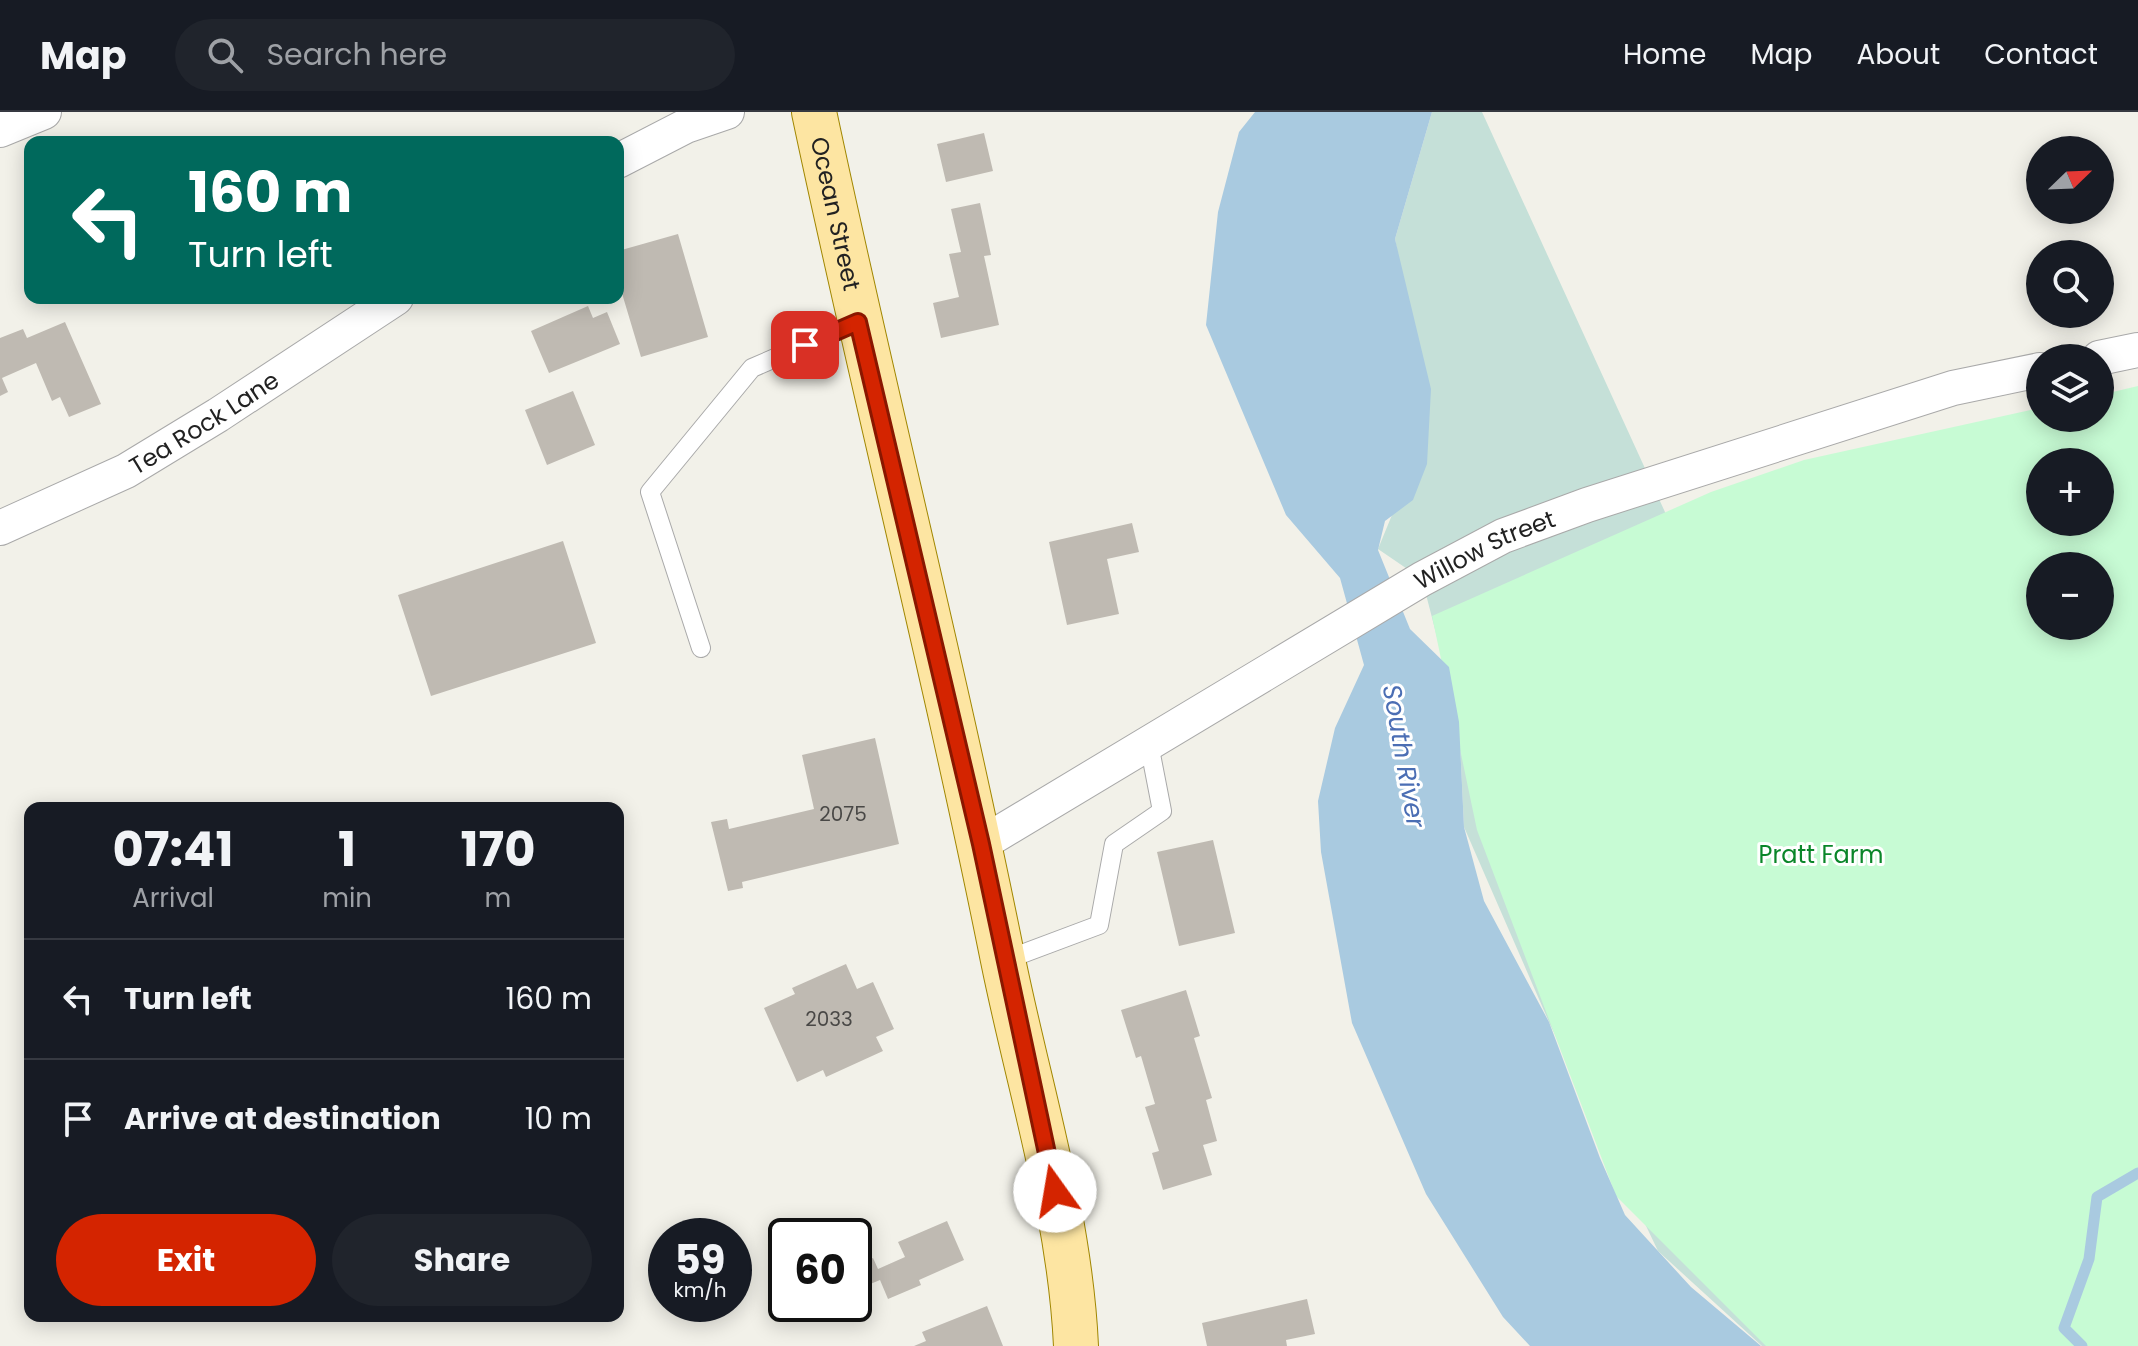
<!DOCTYPE html>
<meta charset="utf-8">
<style>
body{margin:0;font-family:Poppins,sans-serif;background:#20242c;color:#f1f3f6;height:100vh;display:flex;flex-direction:column;font-size:30px;white-space:nowrap}
*{box-sizing:border-box;margin:0}
p{font-size:26px;color:#9ea1a6}
.icon{flex:none;width:44px;height:44px;fill:none;stroke:currentColor;stroke-width:2;stroke-linecap:round;stroke-linejoin:round}
.map{position:relative;flex:1;overflow:hidden}
.panel{position:absolute;left:24px;top:690px;width:600px;height:520px;display:flex;flex-direction:column;background:#171b24;border-radius:16px;box-shadow:0 4px 20px #0003}
.panel>*{flex:none}
.banner{position:absolute;left:24px;top:24px;width:600px;height:168px;border-radius:16px;box-shadow:0 4px 20px #0003;background:#00695c;color:#fff;overflow:hidden}
.needle{width:52px;rotate:67deg}
.fabs{position:absolute;left:2026px;top:24px;display:grid;gap:16px}
.fabs a{display:grid;place-items:center;width:88px;height:88px;border-radius:50%;background:#171b24;box-shadow:0 4px 20px #0003;font-size:40px}
.speed{position:absolute;left:648px;top:1106px;display:flex;gap:16px;font-size:40px;font-weight:700;text-align:center}
.speed>*{display:grid;place-content:center;width:104px;height:104px;border-radius:50%;background:#171b24;box-shadow:0 4px 20px #0003;line-height:1}
.speed small{font-size:20px;font-weight:400}
.speed .limit{border:4px solid #111;border-radius:12px;background:#fff;color:#111}
.pin{position:absolute;display:grid;place-items:center;width:68px;height:68px;color:#fff;margin:-34px;border-radius:16px;box-shadow:0 4px 12px #0006}
.me{position:absolute;width:88px;margin:-44px;rotate:347deg;stroke-linejoin:round;filter:drop-shadow(0 0 6px #0008)}
.turn{display:flex;align-items:center;gap:28px;height:168px;padding:0 32px;font-size:36px}
.turn .icon{width:104px;height:104px;stroke-width:2.5}
.turn b{display:block;font-size:56px;line-height:68px}
.eta{display:flex;justify-content:space-evenly;align-items:center;height:136px;text-align:center}
.eta b{font-size:48px;font-weight:700;line-height:56px}
.action{display:flex;gap:16px;margin-top:auto;padding:16px 32px}
.action a{flex:1;height:92px;border-radius:48px;background:#d42400;color:#fff;font-size:32px;font-weight:700;line-height:92px;text-align:center}
.action a+a{background:#20242c;color:#f1f3f6}
ul{padding:0;list-style:none}
li{display:flex;align-items:center;gap:24px;height:120px;padding:0 32px;border-top:2px solid #363941}
li div{flex:1}
li b{display:block;font-size:30px}
li em{font-style:normal}
header{display:flex;align-items:center;gap:48px;box-sizing:border-box;height:112px;padding:0 40px;background:#171b24;border-bottom:2px solid #363941}
header strong{font-size:38px}
nav{display:flex;gap:44px;margin-inline-start:auto;font-size:28px}
.search{width:560px;height:72px;background:#20242c;display:flex;align-items:center;gap:20px;box-sizing:border-box;padding:0 28px;border-radius:44px;color:#9ea1a6;font-size:30px}
.map>svg:first-child{display:block}
.wetland{fill:#c5e0d8}
.park{fill:#c7fbd4;fill-rule:evenodd}
.water{fill:#a9cae0}
.lines{fill:none;stroke-linecap:round;stroke-linejoin:round}
.stream{stroke:#a9cae0;stroke-width:11}
.building{fill:#bfbab2}
.lane-casing{stroke:#a9a9a9;stroke-width:20}
.street-casing{stroke:#a9a9a9;stroke-width:36}
.primary-casing{stroke:#a08600;stroke-width:46}
.lane{stroke:#fff;stroke-width:18}
.street{stroke:#fff;stroke-width:34}
.primary{stroke:#fde5a2;stroke-width:44}
.route-casing{stroke:#8a1700;stroke-width:20}
.route{stroke:#d42400;stroke-width:14}
.labels{text-anchor:middle;dominant-baseline:central;stroke-width:6;stroke-linejoin:round;paint-order:stroke}
.number-label{font-size:20px;fill:#494846}
.street-label{font-size:24px;fill:#222;stroke:#fff}
.park-label{font-size:24px;fill:#0a8629;stroke:#fff}
.water-label{font-size:26px;font-style:italic;fill:#4b6eb4;stroke:#fff}
</style>
<header>
<strong>Map</strong>
<div class="search"><svg class="icon" aria-label="search" viewBox="0 0 24 24"><circle cx="10" cy="10" r="6"/><path d="M15 15l6 6"/></svg>Search here</div>
<nav><a>Home</a><a>Map</a><a>About</a><a>Contact</a></nav>
</header>
<div class="map">
<svg width="2138" height="1234" viewBox="0 0 2138 1234">
<rect width="100%" height="100%" fill="#f2f1e9"/>
<path class="wetland" d="M1432,0h50l274,599 382,635h-376l-104,-95 -109,-229 -85,-195 -5,-105 -37,-143 -44,-30 51,-124 -34,-186z"/>
<path class="park" d="M2138,274v960h-372l-150,-150 -139,-366 -45,-214 279,-124 93,-32 236,-52v10h60v-23zM2040,350h60v60h-60zM2040,454h60v60h-60z"/>
<path class="water" d="M1255,0h177l-37,127 36,150 -4,75 -14,36 -28,21 -7,29 32,79 39,38 10,55 5,105 20,74 65,121 51,136 25,57 66,72 70,59h-231l-27,-29 -77,-123 -74,-171 -31,-171 -3,-51 17,-73 29,-63 -24,-87 -54,-63 -80,-190 12,-113 21,-80z"/>
<g class="lines">
<path class="stream" d="M2082,1234l-18,-18 25,-69 8,-62 41,-24"/>
</g>
<path class="building" d="M984,21l9,38 -47,11 -9,-38z
M980,91l11,52 -7,1 15,69 -58,13 -8,-35 26,-6 -10,-43 12,-2 -10,-43z
M678,122l30,103 -67,20 -23,-77v-29z
M588,194l5,12 14,-6 13,32 -71,29 -18,-42z
M65,210l36,82 -32,13 -9,-20 -8,4 -16,-38 -34,15 6,14 -8,4v-58l23,-9 4,9z
M573,279l22,54 -48,20 -22,-55z
M1132,411l7,29 -32,7 12,55 -52,11 -18,-83z
M563,429l33,102 -165,53 -33,-101z
M875,626l24,106 -157,38 1,6 -15,3 -17,-69 16,-3 2,10 85,-20 -12,-54z
M1213,728l22,93 -56,13 -22,-94z
M846,852l11,25 16,-7 21,47 -18,8 7,14 -57,26 -3,-7 -26,12 -33,-74 31,-14 -3,-6z
M1186,878l14,46 -6,2 18,60 -6,2 11,41 -14,4 9,30 -49,15 -11,-37 7,-2 -14,-44 10,-3 -14,-48 -5,2 -15,-48z
M947,1109l17,39 -45,20 2,5 -33,14 -8,-19 -17,7 3,6 -12,5v-39l3,6 16,-7 5,11 27,-12 -7,-15z
M1307,1187l8,35 -29,6 1,6h-80l-5,-23z
M987,1194l16,40h-89l12,-5 -4,-9z"/>
<g class="lines">
<defs>
<path id="lane" d="M701,536l-51,-156 102,-124 106,-46
M1003,849l96,-36 15,-81 48,-33 -13,-67"/>
<g id="street">
<path d="M0,18l44,-18"/>
<path d="M618,49l68,-35 41,-14"/>
<path d="M2099,246l39,-8"/>
<path id="s1" d="M0,416l126,-57 92,-56 178,-117"/>
<path id="s2" d="M981,732l441,-265 81,-43 84,-31 366,-117 87,-18"/>
</g>
<g id="primary">
<path id="s3" d="M814,0c60,284 132,564 189,848 26,128 67,255 73,386"/>
</g>
</defs>
<use href="#lane" class="lane-casing"/>
<use href="#street" class="street-casing"/>
<use href="#primary" class="primary-casing"/>
<use href="#lane" class="lane"/>
<use href="#street" class="street"/>
<use href="#primary" class="primary"/>
</g>
<g class="lines">
<defs>
<path id="route" d="M805,233l53,-23 123,522 74,347"/>
</defs>
<use href="#route" class="route-casing"/>
<use href="#route" class="route"/>
</g>
<g class="labels">
<g class="number-label">
<text x="843" y="702">2075</text>
<text x="829" y="907">2033</text>
</g>
<g class="street-label">
<text stroke="none"><textPath href="#s3" startOffset="104">Ocean Street</textPath></text>
<text stroke="none"><textPath href="#s1" startOffset="230">Tea Rock Lane</textPath></text>
<text stroke="none"><textPath href="#s2" startOffset="584">Willow Street</textPath></text>
</g>
<g class="park-label">
<text x="1821" y="742">Pratt Farm</text>
</g>
<g class="water-label">
<text transform="translate(1404 644) rotate(80)">South River</text>
</g>
</g>
</svg>
<div class="fabs">
<a><svg class="needle" viewBox="-14 -14 28 28"><path d="M0-13l5 13h-10z" fill="#e53935"/><path d="M0 13l5-13h-10z" fill="#9ea1a6"/></svg></a>
<a><svg class="icon" aria-label="search" viewBox="0 0 24 24"><circle cx="10" cy="10" r="6"/><path d="M15 15l6 6"/></svg></a>
<a><svg class="icon" aria-label="layers" viewBox="0 0 24 24"><path d="M12 4l9 5-9 5-9-5zM3 14l9 5 9-5"/></svg></a>
<a>+</a>
<a>−</a>
</div>
<div class="speed"><div>59<small>km/h</small></div><div class="limit">60</div></div>
<div class="pin" style="left:805px;top:233px;background:#d93025"><svg class="icon" aria-label="arrive" viewBox="0 0 24 24"><path d="M6 21V4h12l-3 4 3 4H6"/></svg></div>
<svg class="me" style="left:1055px;top:1079px" viewBox="-20 -20 40 40"><circle r="19" fill="#fff"/><path d="M0-13L10 11 0 6-10 11z" fill="#d42400"/></svg>
<div class="banner">
<div class="turn"><svg class="icon" aria-label="left" viewBox="0 0 24 24"><path d="M17 20v-9H6M10 6l-5 5 5 5"/></svg><div><b>160 m</b>Turn left</div></div>
</div>
<section class="panel">
<div class="eta">
<div><b>07:41</b><p>Arrival</p></div>
<div><b>1</b><p>min</p></div>
<div><b>170</b><p>m</p></div>
</div>
<ul>
<li><svg class="icon" aria-label="left" viewBox="0 0 24 24"><path d="M17 20v-9H6M10 6l-5 5 5 5"/></svg><div><b>Turn left</b></div><em>160 m</em></li>
<li><svg class="icon" aria-label="arrive" viewBox="0 0 24 24"><path d="M6 21V4h12l-3 4 3 4H6"/></svg><div><b>Arrive at destination</b></div><em>10 m</em></li>
</ul>
<div class="action"><a>Exit</a><a>Share</a></div>
</section>
</div>
